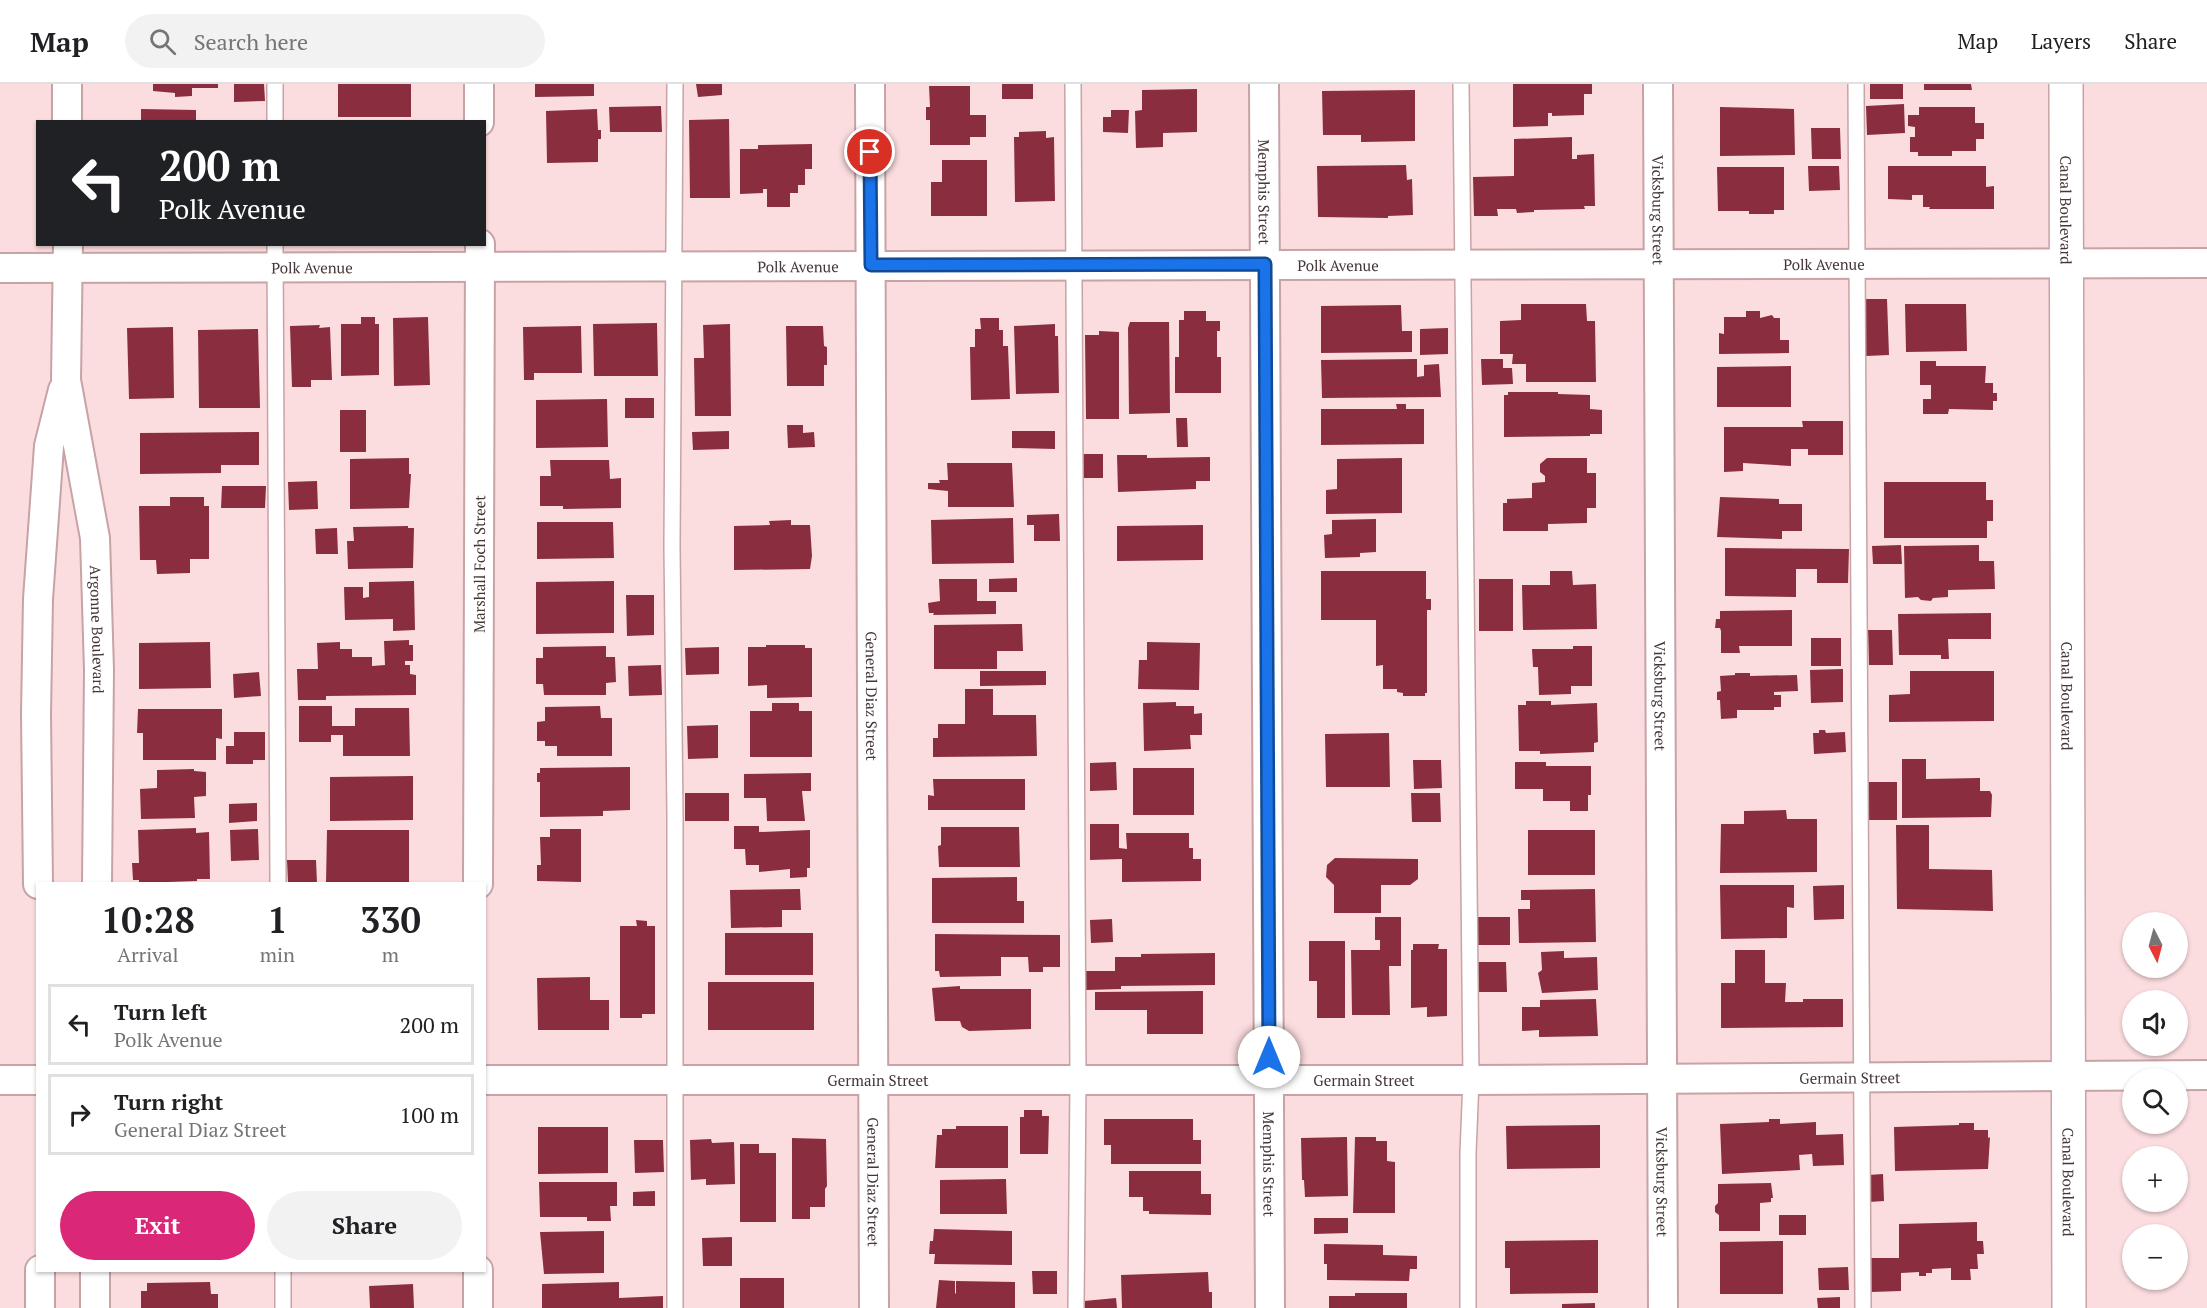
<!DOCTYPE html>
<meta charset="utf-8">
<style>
body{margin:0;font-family:"PT Serif",serif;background:#f2f2f2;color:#202124;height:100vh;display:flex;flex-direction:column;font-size:22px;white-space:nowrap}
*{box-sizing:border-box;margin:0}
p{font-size:20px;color:#757577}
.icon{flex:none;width:33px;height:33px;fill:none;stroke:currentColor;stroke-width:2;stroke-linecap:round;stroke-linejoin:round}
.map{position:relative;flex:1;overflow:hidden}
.side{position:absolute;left:36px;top:798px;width:450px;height:390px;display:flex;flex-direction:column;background:#fff;border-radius:0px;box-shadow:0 2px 4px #0004}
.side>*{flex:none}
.top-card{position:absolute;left:36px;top:36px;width:450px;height:126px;border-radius:0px;box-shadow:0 2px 4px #0004;background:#202124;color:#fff;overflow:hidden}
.needle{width:39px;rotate:174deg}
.buttons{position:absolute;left:2122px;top:828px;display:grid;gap:12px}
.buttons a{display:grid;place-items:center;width:66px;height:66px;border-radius:50%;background:#fff;box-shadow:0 2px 4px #0004;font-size:30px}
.pin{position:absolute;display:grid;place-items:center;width:51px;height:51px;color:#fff;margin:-26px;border:3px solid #fff;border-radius:50%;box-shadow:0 2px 6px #0007}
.me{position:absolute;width:66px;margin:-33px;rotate:0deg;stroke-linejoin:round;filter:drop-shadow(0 0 4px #0008)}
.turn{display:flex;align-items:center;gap:21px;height:126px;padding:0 24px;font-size:27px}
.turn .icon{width:78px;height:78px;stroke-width:2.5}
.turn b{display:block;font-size:42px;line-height:51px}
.eta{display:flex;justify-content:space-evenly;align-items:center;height:102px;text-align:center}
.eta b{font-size:36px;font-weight:800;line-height:42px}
.primary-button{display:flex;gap:12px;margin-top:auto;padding:12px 24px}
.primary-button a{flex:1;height:69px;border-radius:36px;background:#db2777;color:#fff;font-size:24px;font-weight:800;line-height:69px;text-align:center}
.primary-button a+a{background:#f2f2f2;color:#202124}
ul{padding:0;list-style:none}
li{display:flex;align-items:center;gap:18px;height:81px;margin:0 12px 9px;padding:0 12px;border:3px solid #e0e0e0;border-radius:0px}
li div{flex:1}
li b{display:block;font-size:22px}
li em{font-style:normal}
header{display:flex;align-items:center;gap:36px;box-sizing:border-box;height:84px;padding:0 30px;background:#fff;border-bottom:2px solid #e0e0e0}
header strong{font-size:28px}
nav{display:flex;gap:33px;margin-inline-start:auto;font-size:21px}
.search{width:420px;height:54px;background:#f2f2f2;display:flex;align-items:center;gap:15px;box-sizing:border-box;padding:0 21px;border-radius:33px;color:#757577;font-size:22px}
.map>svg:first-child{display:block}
.building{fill:#8a2d3e}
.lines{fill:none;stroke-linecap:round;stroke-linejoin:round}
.service-casing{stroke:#c7a3a6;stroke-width:18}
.minor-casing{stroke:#c7a3a6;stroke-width:32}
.secondary-casing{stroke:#c7a3a6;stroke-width:36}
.service{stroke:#fff;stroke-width:15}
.minor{stroke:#fff;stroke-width:28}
.secondary{stroke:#fff;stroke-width:33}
.route-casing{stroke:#114b97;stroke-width:15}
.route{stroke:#1a73e8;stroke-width:10}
.labels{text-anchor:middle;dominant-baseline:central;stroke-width:6;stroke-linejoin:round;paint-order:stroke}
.street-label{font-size:15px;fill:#453637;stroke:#fcdddf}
</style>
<header>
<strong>Map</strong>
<div class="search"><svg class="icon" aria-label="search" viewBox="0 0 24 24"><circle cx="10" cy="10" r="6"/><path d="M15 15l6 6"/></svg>Search here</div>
<nav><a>Map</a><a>Layers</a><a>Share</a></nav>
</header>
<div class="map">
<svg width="2207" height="1224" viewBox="0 0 2207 1224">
<rect width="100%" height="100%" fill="#fcdddf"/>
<path class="building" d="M153,0h65v4h-26v8l-17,1v-4l-22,-2z
M234,0h30l1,17 -31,1z
M338,0h73v33h-73z
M535,0h59v12l-59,1z
M696,0h26v11l-24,2z
M1002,0h31v15h-31z
M1513,0h79v10h-8v21l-32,1v-3h-4v13l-35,1z
M1870,0h33v15h-33z
M1924,0h47l1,6h-48z
M929,2h41v29h16v22h-16v8h-40v-25h-4v-13h4z
M1197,5v43l-34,1v14l-27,1 -1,-37 7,-1v-20z
M1415,6v51l-54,1v-7h-38l-1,-44z
M1904,20l1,29 -38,2 -1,-29z
M661,22l1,26h-52l-1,-25z
M1720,23l74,2 1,46 -75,1z
M1919,23h56v16h9v16h-8v12h-24v5h-34v-4h-8v-15h5v-10l-7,-1v-11h11z
M141,25l55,1v12h-55z
M597,25l1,21h3v9h-3v23l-51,1 -1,-52z
M1111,26h18l-1,23 -25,-1v-15h8z
M729,35l1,79h-40l-1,-78z
M1811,44h29l1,31h-29z
M1046,47v7l8,-1 1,64 -40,1 -1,-65h5v-5z
M1572,53v22h5v-4l17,-1 1,52h-11l1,3 -51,1v2l-17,1 -1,-4h-19l1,7h-24l-1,-39 41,-1v-37z
M812,60v25h-7v16h-7v8h-8v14h-23v-18h-4v4l-23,1v-45h18v-4z
M942,76h45v56h-56v-34h11z
M1406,81l1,15 5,-1 1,36 -25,1v2l-70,-1 -1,-51z
M1808,82h31l1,24 -31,1z
M1888,82h98v21l8,-1v23h-65l1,-2h-7v-12h-11v5l-24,-1z
M1717,83h67v43h-10v4h-25v-3h-31z
M1866,215h21l2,56 -23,1z
M1521,220h65l1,17h8l1,61h-70v-18h-14l1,-10h-13v-33l21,-1z
M1905,220h61l1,47 -61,1z
M1401,221l1,26h10v21l-91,1v-47z
M1184,227h22v10h14v10h-3v26h4v36h-46v-36h4v-37h5z
M1746,227h14v7l12,-3 2,3h6v22h9v13l-70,1v-21l5,1v-17h22z
M361,233h14v7h4v51l-38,1v-52h20z
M428,233l2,68 -36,1 -1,-68z
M980,234h19v12h4v16h5l2,53 -39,1 -1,-53h5v-18h6z
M1130,238h39l1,91 -41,1 -1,-86z
M657,239l1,53h-64l-1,-52z
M730,240l1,92h-36l-1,-58h10l-1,-33z
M1055,240v12h3l1,57 -43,1 -2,-68z
M320,241l-1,3 11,-1 2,53h-21v7h-19l-2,-61z
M581,242l1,47h-48v7h-10l-1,-53z
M786,242h37l1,20 3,1v18h-3v21h-37z
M173,243l1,71 -45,1 -2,-71z
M1448,244v26l-28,1v-26z
M258,245l2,79h-61l-1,-78z
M1099,247l20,1v87h-33l-1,-84h14z
M1417,275v18l7,-1v-11l15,-1 2,33 -119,1 -1,-38z
M1481,275h22v9h9l1,16 -31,1z
M1920,277h16v5h50l-1,17h8v10h4v8h-4v9l-44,-1 -1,5h-25v-15h8v-14h-11z
M1791,282v41h-74v-40z
M1508,308h50v2l32,1v14l12,1v24h-12v2l-86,1v-42h4z
M625,314h29v20h-29z
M607,315l1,48 -72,1v-48z
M1396,320h10v5h18v35l-103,1v-36h76z
M340,326h26v42h-26z
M1176,334h11l1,29h-11z
M1802,337h41v34h-35v-6h-17v17l-48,-3v8l-19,1v-45h79z
M787,341h16v8l11,-1 1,15 -27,1z
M729,347v18l-36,1 -1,-18z
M1012,347h43v18l-43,-1z
M259,348v33h-38v8l-81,1v-41z
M1079,370h24v24h-24z
M1117,371h30v3l63,-1v24h-14v8l-78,3z
M409,374v16h2l-2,34 -59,1v-50z
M1402,374v55l-76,1v-24l11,-1v-30z
M1547,374h40v15h9v35h-9v15l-39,1v7h-45v-28h4v-4l25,-1v-15l13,-1v-6l-5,-4v-8z
M550,376h59l1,19 11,-1v30l-58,1v-3h-23v-30h11z
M947,379h65l2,44h-66v-16l-20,-2v-6h12l-1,-3h9z
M317,397l1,28 -29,1 -1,-28z
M1884,398h102v18h7v21h-6v17h-103z
M222,402h44l-1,22h-44z
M170,413h34v9h5v53h-19v14l-33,1 -1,-14h-16l-1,-54h31z
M1720,413l59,2v5h23v27h-20v8l-65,-2z
M1059,430l1,27h-26v-16h-7v-10z
M1013,434l1,45 -82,1 -1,-44z
M1376,435v33l-16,1v4l-35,1 -1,-23 8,-1v-14z
M791,436v5h19l2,31 -2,13 -76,1v-44l36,-1 -1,-4z
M537,438h76l1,36 -77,1z
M1203,441v35l-86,1v-35z
M408,442v2h6l-1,40 -65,1 -1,-28h7l-1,-14z
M337,444l1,26h-22l-1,-25z
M1901,461l1,19h-29l-1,-18z
M1979,461v16h15l1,28 -47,1v7l-15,1 -2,3 -10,-1 -3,-3 -13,1 -1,-52z
M1725,464l124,1 -1,34h-31v-14h-21v28l-71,-1z
M1321,487h105v28h5v11h-4v83h-2v3h-22v-3l-6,-1v-3h-14v-24l-7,1v-46h-55z
M1550,487h22l1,14 23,-1 1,45 -74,1 -1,-45h28z
M1017,494v14h-28v-13z
M939,495h38v22h19v13l-63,1 1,-2h-5l-1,-10 12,-2z
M1479,495h34v52h-34z
M414,497l1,49 -22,1v-12l-48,1 -1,-33h19v11l6,-1v-15z
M614,497v52l-78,1v-52z
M626,511h28v40l-27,1z
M1792,526v36h-53l1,7h-19v-22l-1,-3h-5l1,-9h4v-8z
M1991,529v26h-43l1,20h-8v-4h-42l-1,-41z
M1022,540l1,27h-26v18h-63v-44z
M1868,546h24l1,35h-24z
M1811,554h30v28h-30z
M409,556v5h4v16h-8v4h5v9l6,1v20l-90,1v4h-28l-1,-31h21l-1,-26 23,-1v7h12v8h20v9l13,-1 -1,-24z
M210,558l1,46 -72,1v-46z
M1147,558l53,1 -1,47 -61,-1 1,-29h8z
M766,561h39v3h7v49l-45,1v-13l-19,1v-39h18z
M606,562v11h9l1,25 -10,1v12h-62l-1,-11h-7v-26h7v-11z
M1573,562h19v40h-21v8l-32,1 -1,-28h-5l-1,-18h41z
M719,563v27l-33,1 -1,-27z
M661,581l1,30 -33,1 -1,-30z
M1843,585v33l-32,1 -1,-33z
M980,587h66v14l-66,1z
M1910,587h84v50l-105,1v-27l21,-1z
M259,588l2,24 -27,2 -1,-24z
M1735,589h15v3l47,-1 1,16 -24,1v3h7v12h-7v3h-37v8l-16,1 -1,-19h-3v-8l4,-1 -1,-15 15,-1z
M965,605h28v26h43l1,41 -104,1v-19h5v-14h27z
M1526,617h25v4l46,-2 1,39 -4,1v9l-54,2v-3h-21l-1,-46h8z
M1176,618v4h18v8l8,-1v22h-12l1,14 -47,2 -1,-48z
M772,619h27v8h13v46h-62v-46h22z
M299,622h33v20h23v-18h54l1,48h-67v-21h-12v7h-32z
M600,622l1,12h11v38h-55v-10h-12v-5h-8v-19l8,-1v-14z
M138,625h84v30l-6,-1v22h-73v-27h-6z
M718,641v33l-30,1 -1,-33z
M1819,646h6l1,3 19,-1 1,20 -32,2 -1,-21h6z
M234,648h31v28h-12v4h-27v-18h8z
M1389,649l1,54h-64l-1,-53z
M1902,675h24v20l54,-1v13h10l2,4 -1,22 -89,1z
M1413,676h28l1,28 -28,1z
M1116,678l1,28 -27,1v-28z
M1515,678h31v4h45v29h-3v16h-18v-10h-27v-12h-28z
M630,683v43l-27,1v5l-63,1v-35h-3v-9h3v-5z
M1133,684h61v47h-61z
M194,685v2l12,1v24l-12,1 1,21 -54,1 -1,-30 17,-1v-18z
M811,689v18h-9l3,30h-38l-1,-23h-22v-24z
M413,692v44l-83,1v-44z
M933,695h92v31h-97v-15l6,1z
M1869,698h28v38h-28z
M685,709h44v28h-44z
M1411,709h29l1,29h-29z
M257,719v18l-28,2v-19z
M1786,726l1,9h30v53l-97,1 1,-49h23v-13z
M1090,740h29v24l8,1 -1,-16h63v15h4v11h8v22l-79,1v-23l-32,1z
M1896,741h33v44l63,1 1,41 -96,-2z
M734,742h25v6l51,-2v38h-3v9l-17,1v-9l-31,3v-7h-13l-1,-16h-11z
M941,743h78l1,40h-81l-1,-21 3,-1z
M196,744v5l13,-1 1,47h-13v2l-58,2v-3h-6l-1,-17h7l-1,-33z
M258,745l1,31 -28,1 -1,-31z
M550,745h31v53l-44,-1v-16h4l-1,-28h10z
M327,746h82v53h-83z
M1528,746h67v45h-67z
M1335,774l83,1v20l-8,6h-29v28h-47v-28l-8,-8 1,-12z
M287,776h29l1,23h-29z
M1017,793v24h7v22h-92v-45z
M1720,801h74v23l-7,-1v31l-66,1z
M1844,801v34l-30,1 -1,-34z
M800,805l1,21h-19v17l-51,1 -1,-38z
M1595,805l1,53 -77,1 -1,-34h12v-9h-9v-10z
M1375,833h26v49h-12l1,49h-38l-1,-65h29v-10h-5z
M1478,833h32v28h-32z
M1112,835l1,23 -22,1 -1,-23z
M636,836l11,1v5h8v88h-13v4h-22v-92h17z
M725,849h88v42h-88z
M935,850l125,1v32h-17v5h-14l-1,-15h-27v19l-61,1 -1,-6h-4z
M1309,857h36v77h-28v-37h-8z
M1413,860h26l-1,5h9v67l-20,1v-10l-16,1v-58h2z
M1735,866h30v33h21l-1,19h18v-3h40v28l-122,1v-45h14z
M1564,867v7l33,-1 1,33 -56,3 -4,-20 4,-3 -1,-18z
M1215,869v32l-94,1v3l-35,1 -1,-19h30v-14h26v-3z
M1477,878h29l1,30h-30z
M590,893v23h19v30h-71l-1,-52z
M708,898h106v48h-106z
M960,902v3h71v40l-62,2 -7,-4 -2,-6h-25l-3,-33z
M1203,907v43h-56v-24h-52v-18z
M1596,915l2,37 -59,1v-7l-17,1v-24h18v-7z
M1024,1026h18v6h7l-1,38h-28v-37h4z
M1104,1035h89v21h8v24h-90v-19h-7z
M1769,1035h11v5l36,-2v13l27,-1 1,31 -31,1 -1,-12 -13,1 1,15 -78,4 -2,-50 49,-2z
M1959,1039h15v7h14v8l2,-1 -2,32 -93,2 -1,-44 65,-2z
M1600,1041v43l-93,1 -1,-43z
M956,1042h52v42h-73l2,-33h5v-6h14z
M538,1043h70v46l-70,1z
M1347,1053l1,59 -43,1 -1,-17h-2l-1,-42z
M1355,1053h21v4h11v20l8,1v51h-42z
M792,1054l34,1 1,47 -2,3v18h-15v12h-18z
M711,1055l1,4 22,-1 1,42 -29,1v-6l-15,1 -1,-40z
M634,1056h29l1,32 -29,1z
M740,1060h19v9h17v69h-36z
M1129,1087h72v23h10v21l-62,-1v-3h-6v-14h-14z
M1883,1090l1,27 -15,1 -1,-27z
M1006,1095l1,35h-67v-34z
M539,1098h78v24h-7l1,15h-24v-4h-47z
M1771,1099l2,15h-2v4l-11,1v28h-41v-16l-4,-3v-6l3,-3v-19z
M655,1107v15h-22v-14z
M1779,1131h27v20h-27z
M1314,1134h34v15l-34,1z
M1977,1138v19h6l1,13h-7l1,15h-8l1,11h-20v-12l-19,1v4h-6v3h-7v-4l-18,1v18l-30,1 -1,-34h29v-34z
M934,1145l78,2v34l-78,-1 1,-10h-6l1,-13h3z
M604,1147v42l-60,1 -4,-42z
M732,1153v29h-29l-1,-28z
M1598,1156v53l-88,1v-26h-5v-27z
M1783,1157v53h-63v-52z
M1324,1160l59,1v10l34,1v13h-7l-1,12 -82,-1v-16h-3z
M1848,1183l1,23h-30l-1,-22z
M1032,1187h25v23h-24z
M1208,1188l1,20h3v16h-90l-1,-33z
M740,1194h44v30h-44z
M939,1196l16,1v13l1,-1v-12l59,1v26h-79z
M210,1198l1,12h7v14h-77v-17h6v-8z
M619,1198v16l44,-2v12h-121v-24z
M413,1200l1,24h-44l-1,-22z
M1355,1209h52v15h-78v-12h26z
M1840,1213v11h-22l-1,-10z
M1116,1214l1,10h-33v-7z
M1595,1219v5h-33v-4z"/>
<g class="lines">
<defs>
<path id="service" d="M675,0l-3,462 3,271v491
M1073,0l5,996 -2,228
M1461,0l10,996 -3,73v155
M1856,0l7,1224
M275,38v-38
M275,160l3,640
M283,1224v-38"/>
<g id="minor">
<path d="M67,0v38"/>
<path d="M479,0v38"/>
<path id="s1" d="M870,0l4,1224"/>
<path id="s2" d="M1264,0l6,1224"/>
<path id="s3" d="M1658,0l5,1224"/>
<path id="s4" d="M68,160l-2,136 29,158 4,132 -2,214"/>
<path id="s5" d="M0,184l2207,-5"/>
<path d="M38,800l-2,-170 2,-115 11,-153 14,-56"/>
<path id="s6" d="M478,800l2,-640"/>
<path d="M0,996h38"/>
<path id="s7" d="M484,996h987l736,-5"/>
<path d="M40,1186v38"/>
<path d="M95,1186v38"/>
<path d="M478,1186v38"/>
</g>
<g id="secondary">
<path id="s8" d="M2066,0l3,1224"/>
</g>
</defs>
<use href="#service" class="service-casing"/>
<use href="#minor" class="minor-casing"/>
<use href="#secondary" class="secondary-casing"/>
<use href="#service" class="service"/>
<use href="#minor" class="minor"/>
<use href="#secondary" class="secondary"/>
</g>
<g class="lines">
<defs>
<path id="route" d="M870,68l1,113 394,-1 4,793"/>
</defs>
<use href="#route" class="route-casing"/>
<use href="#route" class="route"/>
</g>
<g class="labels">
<g class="street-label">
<text stroke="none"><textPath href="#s2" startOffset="108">Memphis Street</textPath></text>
<text stroke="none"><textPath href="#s3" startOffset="126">Vicksburg Street</textPath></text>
<text stroke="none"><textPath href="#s8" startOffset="126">Canal Boulevard</textPath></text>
<text stroke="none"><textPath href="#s5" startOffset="1824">Polk Avenue</textPath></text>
<text stroke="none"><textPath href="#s5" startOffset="1338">Polk Avenue</textPath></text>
<text stroke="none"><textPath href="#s5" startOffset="798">Polk Avenue</textPath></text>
<text stroke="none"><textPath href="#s5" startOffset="312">Polk Avenue</textPath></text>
<text stroke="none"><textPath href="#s6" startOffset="320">Marshall Foch Street</textPath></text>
<text stroke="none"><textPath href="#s4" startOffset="388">Argonne Boulevard</textPath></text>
<text stroke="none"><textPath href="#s1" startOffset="612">General Diaz Street</textPath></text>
<text stroke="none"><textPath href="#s3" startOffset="612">Vicksburg Street</textPath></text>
<text stroke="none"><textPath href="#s8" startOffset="612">Canal Boulevard</textPath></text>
<text stroke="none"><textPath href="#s7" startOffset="1366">Germain Street</textPath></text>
<text stroke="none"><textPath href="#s7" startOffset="394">Germain Street</textPath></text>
<text stroke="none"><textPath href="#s7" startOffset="880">Germain Street</textPath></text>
<text stroke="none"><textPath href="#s2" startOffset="1080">Memphis Street</textPath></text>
<text stroke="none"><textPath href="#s1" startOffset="1098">General Diaz Street</textPath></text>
<text stroke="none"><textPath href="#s3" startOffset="1098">Vicksburg Street</textPath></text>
<text stroke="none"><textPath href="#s8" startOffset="1098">Canal Boulevard</textPath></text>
</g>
</g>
</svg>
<div class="buttons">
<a><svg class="needle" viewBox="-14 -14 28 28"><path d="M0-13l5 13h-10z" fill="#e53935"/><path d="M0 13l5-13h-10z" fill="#757577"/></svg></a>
<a><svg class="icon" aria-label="sound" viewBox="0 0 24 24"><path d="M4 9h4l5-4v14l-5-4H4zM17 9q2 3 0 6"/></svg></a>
<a><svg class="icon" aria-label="search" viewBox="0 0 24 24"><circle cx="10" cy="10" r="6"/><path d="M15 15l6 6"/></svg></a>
<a>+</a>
<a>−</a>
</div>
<div class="pin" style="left:870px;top:68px;background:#d93025"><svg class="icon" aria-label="arrive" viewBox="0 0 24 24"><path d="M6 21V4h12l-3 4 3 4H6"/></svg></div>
<svg class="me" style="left:1269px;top:973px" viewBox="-20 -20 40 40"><circle r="19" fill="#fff"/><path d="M0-13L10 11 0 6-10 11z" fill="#1a73e8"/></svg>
<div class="top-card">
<div class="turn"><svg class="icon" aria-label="left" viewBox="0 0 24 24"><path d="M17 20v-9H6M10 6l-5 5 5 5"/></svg><div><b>200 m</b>Polk Avenue</div></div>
</div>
<section class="side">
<div class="eta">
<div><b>10:28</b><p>Arrival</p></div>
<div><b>1</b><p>min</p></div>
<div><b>330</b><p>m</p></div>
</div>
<ul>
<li><svg class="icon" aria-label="left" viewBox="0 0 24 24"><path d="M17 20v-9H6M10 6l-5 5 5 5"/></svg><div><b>Turn left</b><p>Polk Avenue</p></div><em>200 m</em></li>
<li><svg class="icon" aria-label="right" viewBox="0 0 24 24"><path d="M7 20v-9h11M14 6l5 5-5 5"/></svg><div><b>Turn right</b><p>General Diaz Street</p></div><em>100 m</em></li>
</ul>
<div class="primary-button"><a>Exit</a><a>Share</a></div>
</section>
</div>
